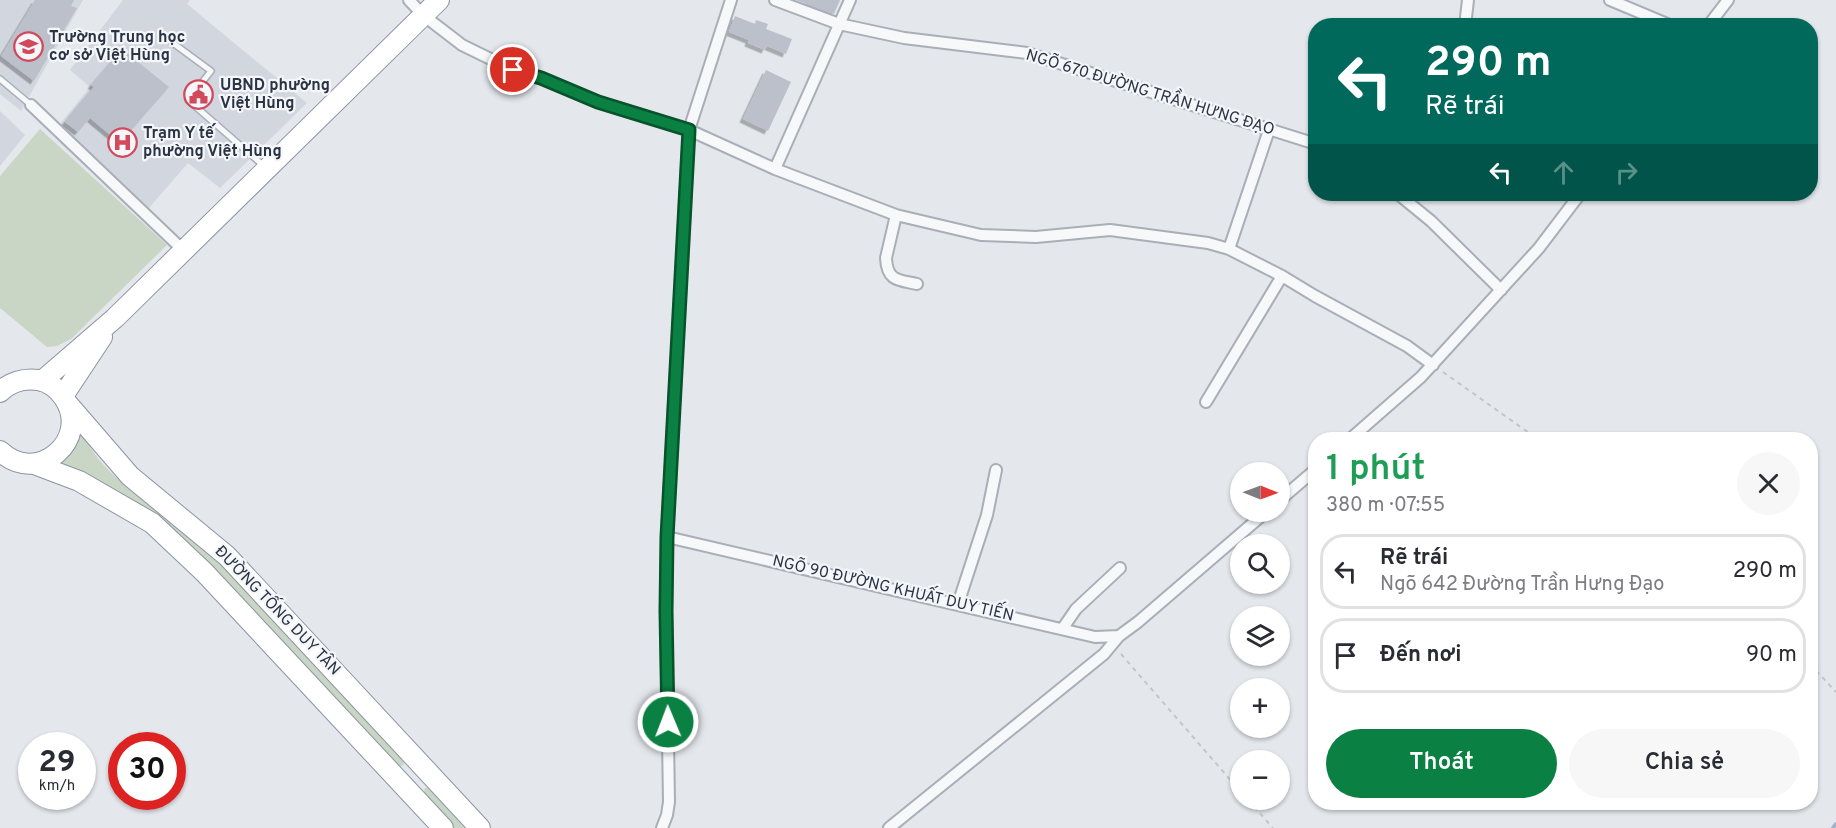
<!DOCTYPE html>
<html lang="vi">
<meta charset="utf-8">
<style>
body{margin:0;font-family:Overpass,sans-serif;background:#f7f7f7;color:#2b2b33;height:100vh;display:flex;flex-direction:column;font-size:22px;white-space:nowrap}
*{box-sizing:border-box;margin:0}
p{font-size:20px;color:#7c7c81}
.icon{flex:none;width:33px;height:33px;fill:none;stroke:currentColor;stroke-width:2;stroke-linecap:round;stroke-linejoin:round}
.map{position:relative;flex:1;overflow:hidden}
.panel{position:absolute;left:1308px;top:432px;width:510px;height:378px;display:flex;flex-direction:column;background:#fff;border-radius:24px;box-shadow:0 2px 4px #0004}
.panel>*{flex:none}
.guide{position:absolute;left:1308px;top:18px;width:510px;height:183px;border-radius:24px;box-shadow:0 2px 4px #0004;background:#00695c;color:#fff;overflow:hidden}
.needle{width:39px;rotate:91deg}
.controls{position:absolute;left:1230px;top:462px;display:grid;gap:12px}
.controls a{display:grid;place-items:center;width:60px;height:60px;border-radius:50%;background:#fff;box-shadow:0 2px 4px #0004;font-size:30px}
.speed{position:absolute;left:18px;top:732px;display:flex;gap:12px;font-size:30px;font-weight:700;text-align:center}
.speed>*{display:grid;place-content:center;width:78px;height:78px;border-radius:50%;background:#fff;box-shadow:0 2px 4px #0004;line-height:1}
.speed small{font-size:15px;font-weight:400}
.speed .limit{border:9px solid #d22;background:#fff;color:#111}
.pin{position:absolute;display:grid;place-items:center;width:51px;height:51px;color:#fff;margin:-26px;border:3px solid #fff;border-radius:50%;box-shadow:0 2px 6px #0007}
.me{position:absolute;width:66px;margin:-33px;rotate:359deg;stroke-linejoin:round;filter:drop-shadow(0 0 4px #0008)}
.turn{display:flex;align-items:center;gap:21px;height:126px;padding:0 18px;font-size:27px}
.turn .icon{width:78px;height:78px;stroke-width:2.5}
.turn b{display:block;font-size:42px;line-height:51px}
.lanes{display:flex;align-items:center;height:57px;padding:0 18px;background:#0003;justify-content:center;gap:30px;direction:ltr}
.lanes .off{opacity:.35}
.round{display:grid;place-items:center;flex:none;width:63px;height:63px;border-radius:32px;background:#f7f7f7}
.overview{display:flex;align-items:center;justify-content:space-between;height:102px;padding:0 18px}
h1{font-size:36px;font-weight:600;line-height:45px;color:#1e9e55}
.primary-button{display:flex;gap:12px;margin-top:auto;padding:12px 18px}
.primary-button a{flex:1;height:69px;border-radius:36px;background:#0b8043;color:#fff;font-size:24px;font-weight:600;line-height:69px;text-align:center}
.primary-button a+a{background:#f7f7f7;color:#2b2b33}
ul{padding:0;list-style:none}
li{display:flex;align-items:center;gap:18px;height:75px;margin:0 12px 9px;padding:0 6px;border:3px solid #e1e1e2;border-radius:24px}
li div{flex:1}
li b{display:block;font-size:22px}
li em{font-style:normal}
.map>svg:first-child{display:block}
.built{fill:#d2d6de}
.green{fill:#c9d6c5}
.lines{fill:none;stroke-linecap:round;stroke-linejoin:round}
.stream{stroke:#9fb4cc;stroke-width:4}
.building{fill:#bbc0ca;filter:url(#shadow)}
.lane-casing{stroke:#a9aeb7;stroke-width:8}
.street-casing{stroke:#a9aeb7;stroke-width:14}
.highway-casing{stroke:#8b94a3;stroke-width:22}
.path{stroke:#c2c5cb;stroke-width:2;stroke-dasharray:4.5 4.5;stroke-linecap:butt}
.lane{stroke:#f7f8fa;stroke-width:5}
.street{stroke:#f7f8fa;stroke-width:10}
.highway{stroke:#fff;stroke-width:20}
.route-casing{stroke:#07532c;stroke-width:15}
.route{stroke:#0b8043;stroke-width:10}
.labels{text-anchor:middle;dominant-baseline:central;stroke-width:4.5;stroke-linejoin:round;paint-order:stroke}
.poi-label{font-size:16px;font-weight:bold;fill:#2b3445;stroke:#f4f6f9;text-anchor:start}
.street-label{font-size:16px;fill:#2b3445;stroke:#f4f6f9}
</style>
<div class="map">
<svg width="1836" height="828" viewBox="0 0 1836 828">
<defs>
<filter id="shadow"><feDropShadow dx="-3.5" dy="3.5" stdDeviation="0" flood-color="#0004"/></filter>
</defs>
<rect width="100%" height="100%" fill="#e4e7ec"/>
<path class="built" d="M0,0h83l-62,111 -21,-17z
M123,0h67l-3,4 120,99 -87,85 -32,-25 -40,46 -88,-85 30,-37 -20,-17z
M0,111l25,24 -25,31z"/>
<path class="green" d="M40,129l127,116 -96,94 -14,7 -10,1 -47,-39v-132z
M82,431c21,52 82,77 121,115 69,69 131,143 200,212l1,7 -6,2 -273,-268 -28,-19 -40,-13z
M431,787l39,41h-17l-28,-30 -2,-5 2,-5z"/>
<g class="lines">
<path class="stream" d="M1833,828l3,-4"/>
</g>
<path class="building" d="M35,0h39l-3,6 6,2 -43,73 -33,-25z
M796,0h44l-6,14z
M735,16l20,8 1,-4 12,4 -2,5 26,10 -6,15 -19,-8 -2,4 -17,-7 1,-3 -20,-8z
M122,49l47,38 -49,56 -30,-25 -12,14 -13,-10 29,-35 -3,-2z
M766,70l25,12 -23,49 -25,-12z"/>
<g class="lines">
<defs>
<path id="lane" d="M162,35l49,36 -23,29 77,67
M0,79l31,26"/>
<path id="street" d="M409,0l14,15 39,30 51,25 28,8 57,24 91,28 86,39 121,46 85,20 55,2 74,-7 98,13 21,6 53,27 33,20 92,50 26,19
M775,0l64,24 65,14 123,15 289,91
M1610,0l62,26
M1465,26l3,-26
M1708,26l20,-26
M31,105l152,145
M775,169l75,-169
M1398,194l33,27 70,69
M896,215l-10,43c1,23 12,22 31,26
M1229,249l40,-119
M1206,402l76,-126
M1349,440l72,-63 118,-129 41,-54
M1280,500l36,-31
M667,537l428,100 24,-1
M958,604l29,-89 9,-45
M1063,628l13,-19 44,-41
M662,828l5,-13 2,-13 -3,-191 1,-74 22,-407 42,-130
M889,828l215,-174 15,-18 19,-14 128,-110"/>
<path id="highway" d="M42,381l73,-63 324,-318
M0,392c10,-10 24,-14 38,-12 11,2 20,9 26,18 28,41 -27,89 -64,53
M63,396l39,-59
M67,403l63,73 97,80 253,272
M34,464l45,17 73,42 52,49 239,256"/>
</defs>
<use href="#lane" class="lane-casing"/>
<use href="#street" class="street-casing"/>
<use href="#highway" class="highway-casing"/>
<path class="path" d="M1443,372l96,68
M1121,654l119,137
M1810,664l26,28
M1248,800l25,28"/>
<use href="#lane" class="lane"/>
<use href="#street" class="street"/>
<use href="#highway" class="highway"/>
</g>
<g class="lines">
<defs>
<path id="route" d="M513,70l28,8 57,24 91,28 -22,407 -1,74 2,111"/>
</defs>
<use href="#route" class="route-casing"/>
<use href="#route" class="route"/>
</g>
<defs>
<symbol id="school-ring" viewBox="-11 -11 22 22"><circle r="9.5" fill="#f4f6f9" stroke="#d1495b" stroke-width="1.5"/><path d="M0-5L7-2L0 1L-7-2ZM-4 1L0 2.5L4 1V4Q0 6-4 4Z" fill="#d1495b"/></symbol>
<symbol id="civic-ring" viewBox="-11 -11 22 22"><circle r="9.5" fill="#f4f6f9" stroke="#d1495b" stroke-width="1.5"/><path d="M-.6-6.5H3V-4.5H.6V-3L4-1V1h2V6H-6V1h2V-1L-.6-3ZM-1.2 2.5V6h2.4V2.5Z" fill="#d1495b"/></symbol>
<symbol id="hospital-ring" viewBox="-11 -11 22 22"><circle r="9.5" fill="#f4f6f9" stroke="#d1495b" stroke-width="1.5"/><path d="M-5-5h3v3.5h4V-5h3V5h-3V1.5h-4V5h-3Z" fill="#d1495b"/></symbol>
</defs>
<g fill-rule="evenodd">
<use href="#school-ring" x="12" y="30" width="33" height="33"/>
<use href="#civic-ring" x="182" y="78" width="33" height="33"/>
<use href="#hospital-ring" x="106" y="126" width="33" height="33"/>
</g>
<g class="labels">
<g class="poi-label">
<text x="49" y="38">Trường Trung học<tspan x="49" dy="18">cơ sở Việt Hùng</tspan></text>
<text x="220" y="86">UBND phường<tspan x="220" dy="18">Việt Hùng</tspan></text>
<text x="143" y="134">Trạm Y tế<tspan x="143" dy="18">phường Việt Hùng</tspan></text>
</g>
<g class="street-label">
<text transform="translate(1150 93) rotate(17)">NGÕ 670 ĐƯỜNG TRẦN HƯNG ĐẠO</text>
<text transform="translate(893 589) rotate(13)">NGÕ 90 ĐƯỜNG KHUẤT DUY TIẾN</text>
<text transform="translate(277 611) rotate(46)">ĐƯỜNG TỐNG DUY TÂN</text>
</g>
</g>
</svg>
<div class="controls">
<a><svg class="needle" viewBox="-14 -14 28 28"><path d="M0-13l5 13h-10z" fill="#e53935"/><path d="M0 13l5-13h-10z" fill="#7c7c81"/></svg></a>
<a><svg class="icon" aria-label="search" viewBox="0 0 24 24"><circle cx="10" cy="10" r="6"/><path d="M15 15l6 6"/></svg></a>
<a><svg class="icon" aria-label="layers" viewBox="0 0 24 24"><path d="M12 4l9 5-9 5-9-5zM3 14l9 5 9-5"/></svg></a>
<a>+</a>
<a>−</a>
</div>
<div class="speed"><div>29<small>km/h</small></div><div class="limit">30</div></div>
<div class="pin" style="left:513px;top:70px;background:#d93025"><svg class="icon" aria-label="arrive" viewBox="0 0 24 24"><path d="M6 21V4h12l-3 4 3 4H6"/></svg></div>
<svg class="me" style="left:668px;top:722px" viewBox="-20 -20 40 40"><circle r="17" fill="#0b8043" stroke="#fff" stroke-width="3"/><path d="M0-11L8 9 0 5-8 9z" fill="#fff"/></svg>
<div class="guide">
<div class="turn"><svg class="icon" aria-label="left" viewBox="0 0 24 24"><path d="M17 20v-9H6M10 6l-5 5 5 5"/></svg><div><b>290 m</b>Rẽ trái</div></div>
<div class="lanes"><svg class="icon" aria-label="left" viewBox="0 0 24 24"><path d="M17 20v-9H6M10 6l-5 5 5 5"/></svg><svg class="icon off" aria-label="ahead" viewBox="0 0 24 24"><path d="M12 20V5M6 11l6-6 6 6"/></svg><svg class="icon off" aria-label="right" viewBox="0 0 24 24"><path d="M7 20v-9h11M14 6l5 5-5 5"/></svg></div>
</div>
<section class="panel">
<div class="overview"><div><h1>1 phút</h1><p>380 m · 07:55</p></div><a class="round"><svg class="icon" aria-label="close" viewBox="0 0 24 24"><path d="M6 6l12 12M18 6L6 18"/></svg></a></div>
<ul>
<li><svg class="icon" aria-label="left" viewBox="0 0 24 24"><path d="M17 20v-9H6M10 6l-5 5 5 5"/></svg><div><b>Rẽ trái</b><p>Ngõ 642 Đường Trần Hưng Đạo</p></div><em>290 m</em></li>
<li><svg class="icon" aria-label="arrive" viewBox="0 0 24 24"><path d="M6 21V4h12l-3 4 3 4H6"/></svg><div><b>Đến nơi</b></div><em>90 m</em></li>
</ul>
<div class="primary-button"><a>Thoát</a><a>Chia sẻ</a></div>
</section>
</div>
